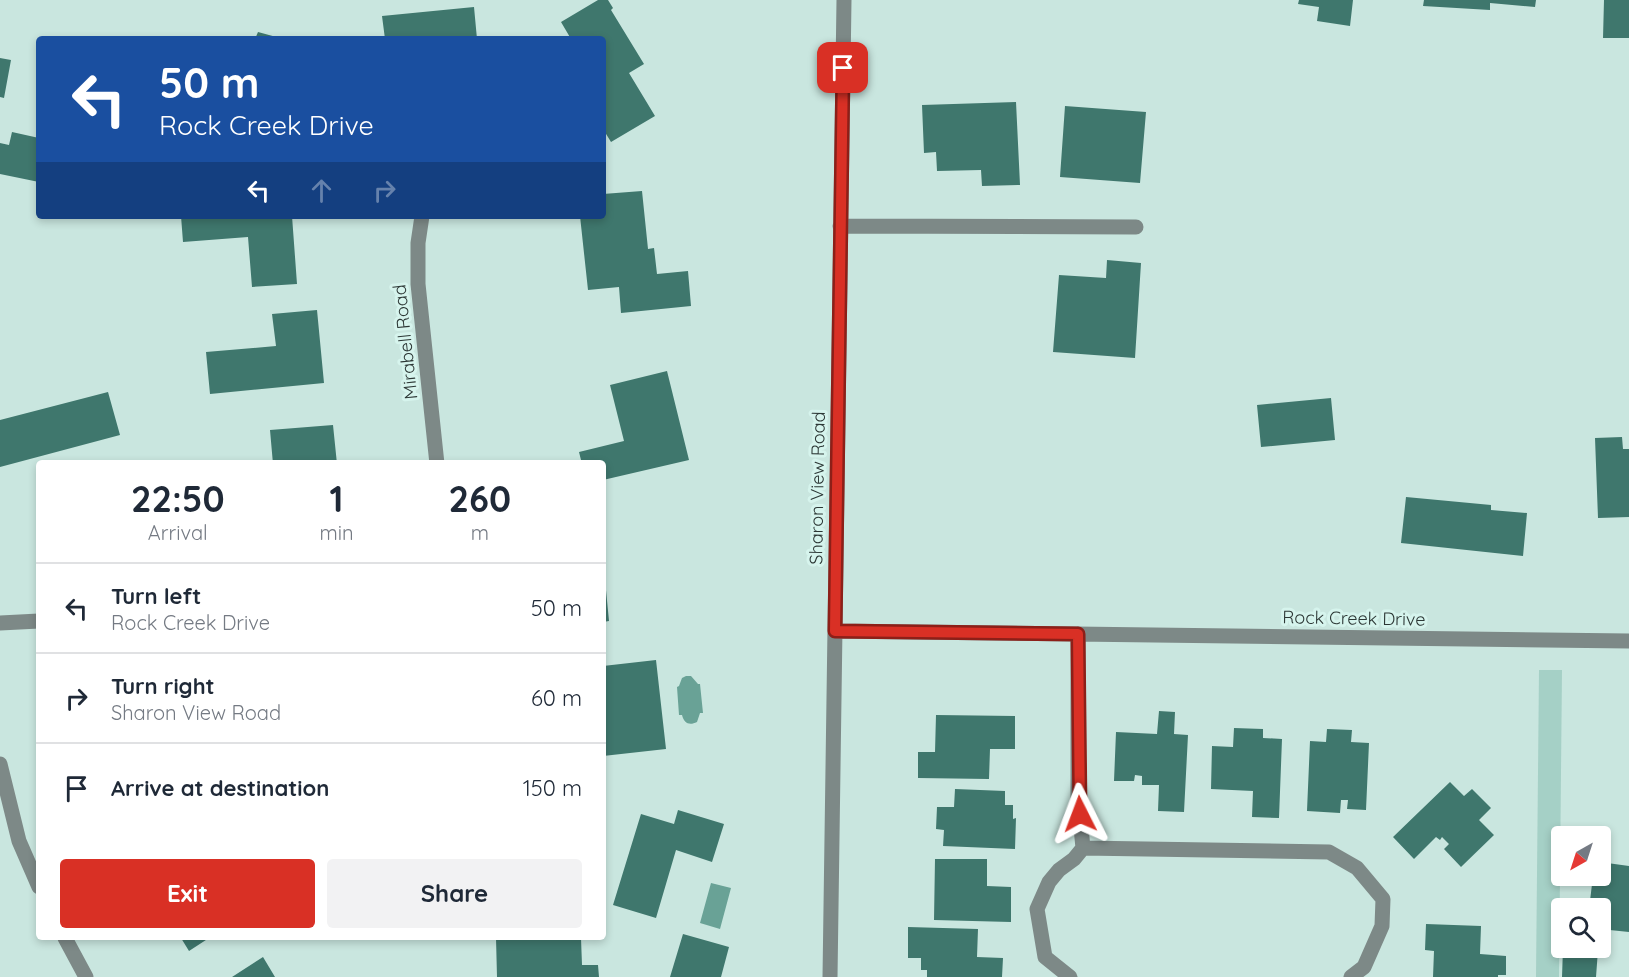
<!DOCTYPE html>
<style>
body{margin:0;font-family:Quicksand,sans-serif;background:#f2f2f3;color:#1f2937;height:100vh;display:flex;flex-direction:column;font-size:22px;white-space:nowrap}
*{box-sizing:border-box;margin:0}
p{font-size:20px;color:#747a83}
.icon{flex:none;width:33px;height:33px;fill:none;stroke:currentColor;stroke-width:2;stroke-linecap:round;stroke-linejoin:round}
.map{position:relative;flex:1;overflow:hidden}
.drawer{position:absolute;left:36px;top:460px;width:570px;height:480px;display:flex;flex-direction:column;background:#fff;border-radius:6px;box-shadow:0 3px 9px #0003}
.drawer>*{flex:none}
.banner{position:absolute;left:36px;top:36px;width:570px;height:183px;border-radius:6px;box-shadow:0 3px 9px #0003;background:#1a4fa0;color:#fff;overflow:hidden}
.needle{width:39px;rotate:219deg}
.fabs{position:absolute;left:1551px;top:826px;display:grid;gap:12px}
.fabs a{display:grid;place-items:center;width:60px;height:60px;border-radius:6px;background:#fff;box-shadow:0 3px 9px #0003;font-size:30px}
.pin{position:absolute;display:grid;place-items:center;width:51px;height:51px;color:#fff;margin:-26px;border-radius:12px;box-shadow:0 3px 9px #0006}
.me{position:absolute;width:66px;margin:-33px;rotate:357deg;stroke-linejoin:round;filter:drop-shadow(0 0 4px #0008)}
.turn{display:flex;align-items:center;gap:21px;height:126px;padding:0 24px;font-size:27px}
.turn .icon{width:78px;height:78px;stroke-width:2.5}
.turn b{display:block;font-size:42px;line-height:51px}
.lanes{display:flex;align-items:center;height:57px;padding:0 24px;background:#0003;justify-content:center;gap:30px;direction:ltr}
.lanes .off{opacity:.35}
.eta{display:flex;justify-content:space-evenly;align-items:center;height:102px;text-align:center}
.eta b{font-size:36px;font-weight:700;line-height:42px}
.cta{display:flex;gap:12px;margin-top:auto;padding:12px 24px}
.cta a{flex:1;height:69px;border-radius:6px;background:#d93025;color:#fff;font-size:24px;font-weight:700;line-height:69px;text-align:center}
.cta a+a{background:#f2f2f3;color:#1f2937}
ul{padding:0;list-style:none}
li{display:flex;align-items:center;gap:18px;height:90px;padding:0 24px;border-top:2px solid #e0e1e3}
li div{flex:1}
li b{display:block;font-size:22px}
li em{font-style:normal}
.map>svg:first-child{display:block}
.green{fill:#a5d0c6}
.water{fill:#69a296}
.building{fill:#3f776d}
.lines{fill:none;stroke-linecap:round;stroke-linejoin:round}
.minor{stroke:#7d8987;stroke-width:15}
.route-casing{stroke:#8d1f18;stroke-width:15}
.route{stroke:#d93025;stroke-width:10}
.labels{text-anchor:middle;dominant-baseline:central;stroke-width:6;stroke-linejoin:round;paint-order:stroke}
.street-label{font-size:18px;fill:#2c3735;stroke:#d6f4ed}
</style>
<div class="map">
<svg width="1629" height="977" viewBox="0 0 1629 977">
<rect width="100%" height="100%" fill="#c9e6df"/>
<path class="green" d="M1539,670h23l-3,307h-23z"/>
<path class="water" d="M686,676h5l7,8h2l3,29h-3l-3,9c-8,4 -13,1 -15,-7h-3l-2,-28 2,-1 3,-8z
M711,883l20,5 -11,41 -20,-6z"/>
<path class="building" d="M598,0h10l5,8 -2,2 33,54 -15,9 26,43 -44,26 -8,-13v-90h-32l-10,-17z
M1299,0h54l-3,26 -33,-5 2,-14 -21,-3z
M1424,0h112l-1,7 -45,-4v7l-67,-4z
M1604,0h25v38h-26z
M474,7l3,32h-92l-3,-23z
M258,32l22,6 -1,1h-24z
M0,58l11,2 -7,38 -4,-1z
M1016,102l4,83 -38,1 -1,-16 -44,1 -1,-19 -12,1 -2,-48z
M1065,106l81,6 -6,71 -80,-6z
M12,132l27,6v44l-39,-8v-31l9,2z
M642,191l6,58 6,-1 3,26 31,-3 3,35 -70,7 -2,-26 -31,3 -8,-74h23v-22z
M181,216h111l5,68 -45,3 -4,-50 -65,5z
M1107,260l34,3 -6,95 -82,-6 6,-77 47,3z
M317,310l7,73 -114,11 -4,-42 70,-6 -4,-32z
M667,371l22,89 -86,20v-16h-21l-3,-12 45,-11 -14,-56z
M108,392l12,43 -120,32v-47z
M1331,398l4,42 -74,7 -4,-42z
M333,425l4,39h-64l-3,-34z
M1622,437l1,12h6v68l-31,1 -3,-80z
M1406,497l85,8v5l36,3 -4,43 -122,-13z
M603,580h2l4,41 -6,1z
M656,660l10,89 -63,7v-90z
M1159,711l16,1 -1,22 14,1 -4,77 -26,-1 1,-26h-17v-9l-7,-1 -1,6h-20l2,-49 41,2z
M936,715l79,1v33h-25l-1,30 -71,-1v-26h17z
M1234,728l29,1v9l19,1 -3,79 -27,-1 1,-26 -42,-2 1,-43 21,1z
M1327,729l25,1 -1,12 18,1 -3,67 -19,-1 1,-9h-7l-1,13 -33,-2 3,-70 16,1z
M1450,782l14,14 8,-7 19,19 -12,12 15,15 -33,32 -17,-18 5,-5 -7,-7 -2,3 -4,-3 -22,22 -21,-22z
M955,789l50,2v14h8v14l3,-1 -1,31 -72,-3 1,-16 -8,-1 1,-22h17z
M678,810l46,14 -12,38 -36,-12 -20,68 -43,-13 28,-91 33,10z
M935,859h52v27l24,1v35l-77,-2z
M1600,862l29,4v66l-29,-3v-20h-11l4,-33h7z
M1426,924l55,2 -1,28 26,2v19h-8v2h-65l1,-26 -9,-1z
M908,927l70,2 -1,28 26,1 -1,19h-75v-7h-6v-12h-13z
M683,934l46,13 -8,30h-51z
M181,938h28l-20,13z
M496,938h85l1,27h16l1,12h-102z
M1563,948l35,2 -2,27h-34z
M263,957l12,20h-43z"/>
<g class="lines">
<path class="minor" d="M422,216l-4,27v41l19,180
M840,226l296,1
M0,623l39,-2
M835,631l794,10
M0,764l19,77 20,46
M1083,848l246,4 28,16 26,31 -1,27 -18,41 -13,10
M65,938l21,39
M830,977l14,-977
M1070,977l-25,-20 -8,-48 12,-27 10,-12 15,-11 9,-11 -5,-51v-163"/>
</g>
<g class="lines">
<defs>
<path id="route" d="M843,68l-8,563 243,3 2,180"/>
</defs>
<use href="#route" class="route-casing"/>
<use href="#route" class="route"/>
</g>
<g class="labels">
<g class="street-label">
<text transform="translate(405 342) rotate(-96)">Mirabell Road</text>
<text transform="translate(817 488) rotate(-89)">Sharon View Road</text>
<text transform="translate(1354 618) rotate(1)">Rock Creek Drive</text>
</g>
</g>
</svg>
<div class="fabs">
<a><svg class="needle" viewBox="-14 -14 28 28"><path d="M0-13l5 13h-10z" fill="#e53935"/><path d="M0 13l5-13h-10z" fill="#747a83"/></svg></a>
<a><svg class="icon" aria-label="search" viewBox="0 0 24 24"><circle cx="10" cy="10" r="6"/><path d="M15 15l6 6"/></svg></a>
</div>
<div class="pin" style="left:843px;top:68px;background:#d93025"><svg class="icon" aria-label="arrive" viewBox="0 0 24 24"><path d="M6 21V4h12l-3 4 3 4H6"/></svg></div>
<svg class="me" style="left:1080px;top:814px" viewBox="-20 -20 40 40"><path d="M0-17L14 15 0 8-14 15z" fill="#d93025" stroke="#fff" stroke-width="4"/></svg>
<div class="banner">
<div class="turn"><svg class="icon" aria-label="left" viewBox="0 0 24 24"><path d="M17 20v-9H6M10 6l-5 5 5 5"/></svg><div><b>50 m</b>Rock Creek Drive</div></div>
<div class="lanes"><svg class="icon" aria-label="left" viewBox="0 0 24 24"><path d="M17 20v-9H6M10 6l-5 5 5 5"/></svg><svg class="icon off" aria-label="ahead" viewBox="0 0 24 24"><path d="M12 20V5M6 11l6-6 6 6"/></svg><svg class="icon off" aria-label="right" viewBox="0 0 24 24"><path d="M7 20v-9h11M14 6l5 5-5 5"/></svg></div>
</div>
<section class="drawer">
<div class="eta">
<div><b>22:50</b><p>Arrival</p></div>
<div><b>1</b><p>min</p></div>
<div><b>260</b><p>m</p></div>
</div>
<ul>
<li><svg class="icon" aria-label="left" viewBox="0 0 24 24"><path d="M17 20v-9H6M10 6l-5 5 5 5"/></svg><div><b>Turn left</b><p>Rock Creek Drive</p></div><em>50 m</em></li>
<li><svg class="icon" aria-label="right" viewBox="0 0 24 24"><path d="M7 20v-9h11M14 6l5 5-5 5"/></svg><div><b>Turn right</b><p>Sharon View Road</p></div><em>60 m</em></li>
<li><svg class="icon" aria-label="arrive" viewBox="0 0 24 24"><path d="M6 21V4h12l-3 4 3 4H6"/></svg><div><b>Arrive at destination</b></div><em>150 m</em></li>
</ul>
<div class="cta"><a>Exit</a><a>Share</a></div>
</section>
</div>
